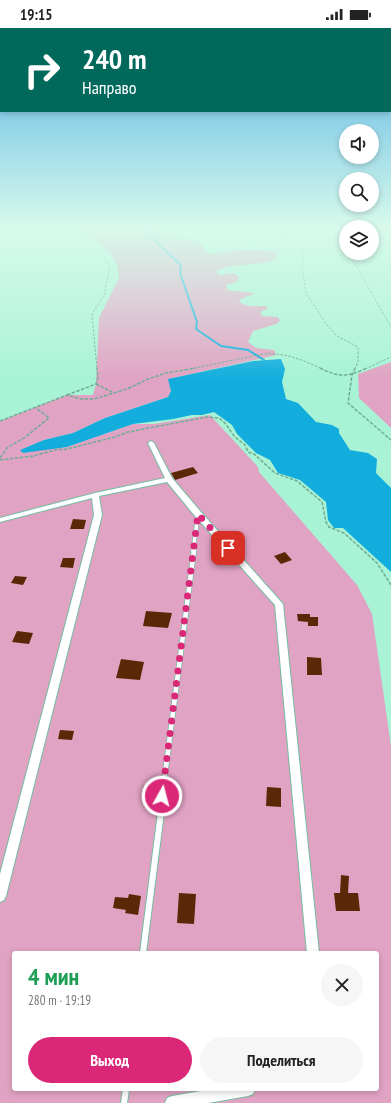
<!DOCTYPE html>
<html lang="ru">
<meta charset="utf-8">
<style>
body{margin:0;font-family:"PT Sans Narrow",sans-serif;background:#f6f6f6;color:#222;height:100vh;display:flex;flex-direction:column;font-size:15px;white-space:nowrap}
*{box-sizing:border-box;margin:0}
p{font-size:13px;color:#767676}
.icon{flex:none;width:22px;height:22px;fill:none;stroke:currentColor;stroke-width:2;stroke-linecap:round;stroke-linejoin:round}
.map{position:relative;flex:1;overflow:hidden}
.details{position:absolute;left:12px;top:923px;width:367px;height:140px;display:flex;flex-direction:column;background:#fff;border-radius:4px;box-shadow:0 2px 6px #0003}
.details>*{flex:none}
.top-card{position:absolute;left:0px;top:0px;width:391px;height:84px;box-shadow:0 2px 6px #0003;background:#00695c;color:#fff;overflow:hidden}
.tools{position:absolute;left:339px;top:96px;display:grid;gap:8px}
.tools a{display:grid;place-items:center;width:40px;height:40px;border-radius:50%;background:#fff;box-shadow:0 2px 6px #0003;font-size:20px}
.pin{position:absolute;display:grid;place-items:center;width:34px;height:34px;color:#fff;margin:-17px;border-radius:8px;box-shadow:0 2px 6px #0006}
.me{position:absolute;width:44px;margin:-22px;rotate:7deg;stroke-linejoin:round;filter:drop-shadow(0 0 3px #0008)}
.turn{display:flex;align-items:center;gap:14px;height:84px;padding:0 16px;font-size:18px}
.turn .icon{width:52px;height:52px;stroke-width:2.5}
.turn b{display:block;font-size:28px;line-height:34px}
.round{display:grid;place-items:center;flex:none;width:42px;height:42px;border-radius:21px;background:#f6f6f6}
.head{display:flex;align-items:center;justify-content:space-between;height:68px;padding:0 16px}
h1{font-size:24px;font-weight:800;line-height:30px;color:#1e9e55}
.button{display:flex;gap:8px;margin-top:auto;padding:8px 16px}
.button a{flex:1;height:46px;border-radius:24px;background:#db2777;color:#fff;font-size:16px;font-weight:800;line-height:46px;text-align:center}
.button a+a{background:#f6f6f6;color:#222}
.status{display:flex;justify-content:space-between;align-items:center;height:28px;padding:0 20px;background:#fff;direction:ltr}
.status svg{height:11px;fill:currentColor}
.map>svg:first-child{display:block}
.green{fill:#e1a3c3;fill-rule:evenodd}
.water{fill:#12addd}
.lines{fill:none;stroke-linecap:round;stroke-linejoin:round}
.stream{stroke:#12addd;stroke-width:2}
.building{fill:#5a2707}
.service-far2-casing{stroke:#73bda0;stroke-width:5}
.service-far1-casing{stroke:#73bda0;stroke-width:6}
.service-casing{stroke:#73bda0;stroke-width:8}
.minor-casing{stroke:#73bda0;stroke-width:2}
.path-far1{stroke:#70ac95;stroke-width:1;stroke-dasharray:2.5 1.5;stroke-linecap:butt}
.path{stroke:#70ac95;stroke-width:1.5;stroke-dasharray:3.5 1.5;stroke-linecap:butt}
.service-far2{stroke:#fff;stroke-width:3.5}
.service-far1{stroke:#fff;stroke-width:4.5}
.service{stroke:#fff;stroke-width:6}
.minor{fill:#fff;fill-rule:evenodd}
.route{stroke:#db2777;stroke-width:7;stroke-dasharray:0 12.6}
</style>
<div class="status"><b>19:15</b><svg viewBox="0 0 49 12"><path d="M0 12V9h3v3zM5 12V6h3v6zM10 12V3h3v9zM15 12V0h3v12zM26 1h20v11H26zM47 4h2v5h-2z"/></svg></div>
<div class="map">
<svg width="391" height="1075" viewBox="0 0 391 1075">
<rect width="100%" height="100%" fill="#a8f3d5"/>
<path class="green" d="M80,201h80l7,9c18,1 32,-1 42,17 22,-6 46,-6 69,-3l-3,7c-19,8 -39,4 -58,11v4l4,1 12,-2 6,4 -2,5 -11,3 1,5 25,3 2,1 -13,5 -2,3 9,4h18l2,2 -8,4 2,4 16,1 2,4 -4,3 -23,7 -5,11 8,6 18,2 2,5 -107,24 2,12 -3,6 -63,21 -32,15 -29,7 -23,10 46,-3 66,-23h21l56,-9 48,52 1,5 98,113 15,29 19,132v357h-391v-682l67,-26h26l3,-11 3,-66 20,-40 -2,-14 -6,-10 -13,-12zM14,925h363v136h-363z
M391,334v66l-32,-30 -1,-24z"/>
<path class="water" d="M281,331l4,10 -3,13 4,17 12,4 18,19 16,3 7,4v4l11,17 18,3 9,6 -1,14 15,15v84l-48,-44h-9l-6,-8 -2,-18 -26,-22 -22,-7 -8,-13 -14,-7 -19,-19 -5,-9 -18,-13 -12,3h-10l-19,4 -40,5 -66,23 -44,6 -3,-3 24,-10 29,-7 32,-15 63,-21 3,-6 -3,-12 85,-18z"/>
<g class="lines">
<path class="stream" d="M142,201l39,36 -1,8 17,49 -1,7 25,17 27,4 16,10"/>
</g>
<path class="building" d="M193,439l5,6 -23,7 -4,-7z
M73,491l13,1 -2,9h-14z
M285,524l7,8 -11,4 -7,-8z
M63,530h12l-2,10 -13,-1z
M15,548l12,1 -4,8 -12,-2z
M146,583l26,2 -4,15 -25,-2z
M297,586h13v3h8v9h-10v-4l-10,-1z
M17,603l16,2 -4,11 -17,-2z
M307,629l14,1 1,17h-15z
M121,631l23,3 -4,18 -24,-2z
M60,702l14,1 -2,9 -14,-1z
M267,759l14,1v19l-15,-1z
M341,847l8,1 -1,17h10l2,18h-24l-2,-18h6z
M179,865l17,1 -2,30 -17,-1z
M129,866l12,2 -3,19 -13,-2 1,-3 -13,-2 2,-11 13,1z"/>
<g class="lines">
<defs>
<path id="service-far2" d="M193,523l5,-36"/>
<path id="service-far1" d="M163,762l31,-240"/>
<path id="service" d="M143,925l21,-164
M124,1075l2,-14"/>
<path id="minor" d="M151,413l3,2 18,35 29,34 82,92 36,349h-12l-32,-348 -80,-89 -28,-34 -68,14 3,19 -96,381 -2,4 -4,2v-28l94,-359 -2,-17 -92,24v-4l95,-25 70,-15 -17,-35z
M212,1061h43l-2,5 -5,2 -40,7h-43l2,-5 5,-2z"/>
</defs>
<use href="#service-far2" class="service-far2-casing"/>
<use href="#service-far1" class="service-far1-casing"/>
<use href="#service" class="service-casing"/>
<use href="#minor" class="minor-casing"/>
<path class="path-far1" d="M73,201l31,28 6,9 -6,29 -12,19 5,55
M270,201l25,14 9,10 -2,13 4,27 20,31 11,12 21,11v14l-3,8
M335,201l11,19
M349,225l42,74
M190,341l73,-15c21,-2 40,6 59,15
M365,341l26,-12"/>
<path class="path" d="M320,340c20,10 27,9 47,0
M355,340l-3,7 -4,28 43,37
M96,356l16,8
M67,367l29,-11 2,-7 -1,-9
M0,393l67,-26 14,4h13l33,-10 21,-10 18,-6 30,-5
M0,430l8,-11 16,-9 25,-20 -13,-10
M0,432l33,-4 26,-7 4,1 52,-13 13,-5 79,-15 12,1 6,5 9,13 11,9 3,7 6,2 21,19 22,8 25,21 4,20 3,5 15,6 33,30 14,22"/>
<use href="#service-far2" class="service-far2"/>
<use href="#service-far1" class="service-far1"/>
<use href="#service" class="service"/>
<use href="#minor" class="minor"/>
</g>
<linearGradient id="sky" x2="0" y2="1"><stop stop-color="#52b1e4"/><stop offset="0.57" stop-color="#d8faec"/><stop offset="1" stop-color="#d8faec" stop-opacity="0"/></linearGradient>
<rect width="391" height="352" fill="url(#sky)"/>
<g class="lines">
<path class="route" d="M162,768l36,-282 30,34"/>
</g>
</svg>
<div class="tools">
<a><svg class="icon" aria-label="sound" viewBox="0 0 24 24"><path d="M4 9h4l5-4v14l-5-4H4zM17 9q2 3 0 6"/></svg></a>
<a><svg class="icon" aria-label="search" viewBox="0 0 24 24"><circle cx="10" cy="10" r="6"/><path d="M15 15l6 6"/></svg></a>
<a><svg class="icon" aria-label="layers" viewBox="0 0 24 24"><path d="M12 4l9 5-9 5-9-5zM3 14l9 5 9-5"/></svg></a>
</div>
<div class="pin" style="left:228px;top:520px;background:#d93025"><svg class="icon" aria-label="arrive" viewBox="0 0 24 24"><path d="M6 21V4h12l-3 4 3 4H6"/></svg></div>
<svg class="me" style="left:162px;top:768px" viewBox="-20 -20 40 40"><circle r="17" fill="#db2777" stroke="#fff" stroke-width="3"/><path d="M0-11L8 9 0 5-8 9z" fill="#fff"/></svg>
<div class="top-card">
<div class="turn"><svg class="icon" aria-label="right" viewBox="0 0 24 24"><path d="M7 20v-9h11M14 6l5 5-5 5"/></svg><div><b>240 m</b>Направо</div></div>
</div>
<section class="details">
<div class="head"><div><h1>4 мин</h1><p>280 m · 19:19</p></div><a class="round"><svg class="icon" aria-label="close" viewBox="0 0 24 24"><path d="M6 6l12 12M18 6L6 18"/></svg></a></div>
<div class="button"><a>Выход</a><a>Поделиться</a></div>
</section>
</div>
